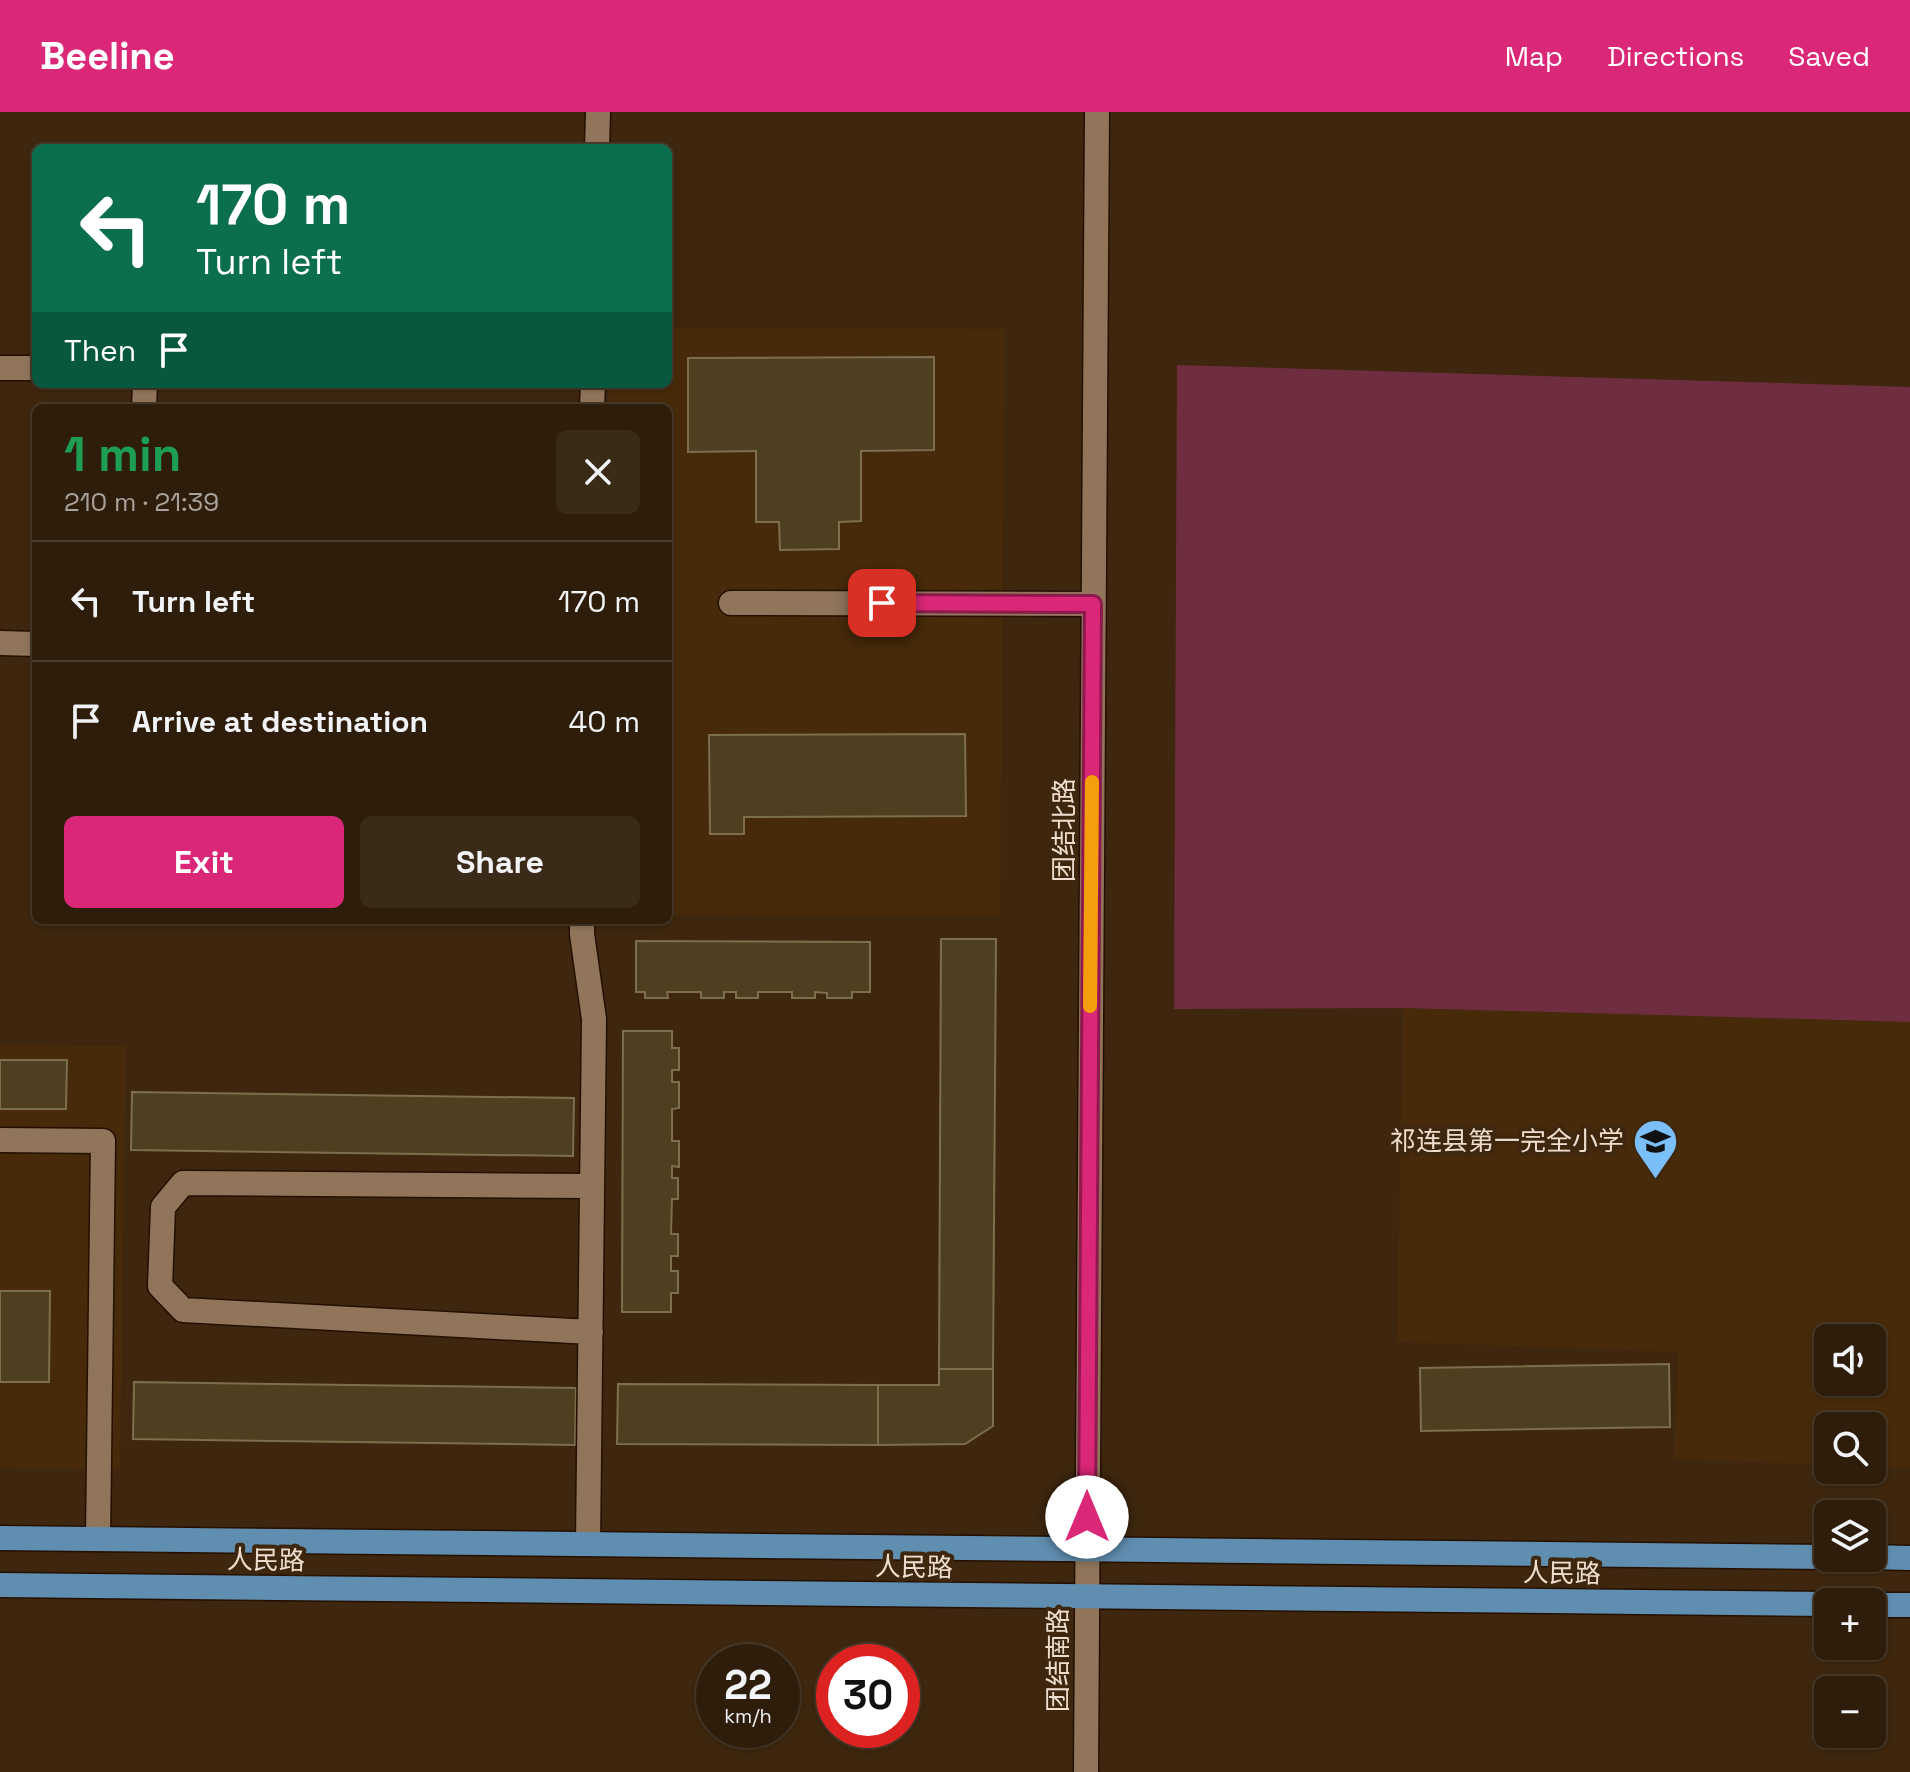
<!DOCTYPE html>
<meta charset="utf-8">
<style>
body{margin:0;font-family:"Space Grotesk","Noto Sans SC",sans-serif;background:#3a2a18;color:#f1f3f6;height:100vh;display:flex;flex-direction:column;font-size:30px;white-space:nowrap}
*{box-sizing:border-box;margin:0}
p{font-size:26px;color:#a7a29c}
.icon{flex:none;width:44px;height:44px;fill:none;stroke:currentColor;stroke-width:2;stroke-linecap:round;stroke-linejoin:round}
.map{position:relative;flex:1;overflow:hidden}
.side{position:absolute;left:32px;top:292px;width:640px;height:520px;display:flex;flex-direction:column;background:#2e1d0a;border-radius:12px;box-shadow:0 2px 6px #0004,0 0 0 2px #493b2b}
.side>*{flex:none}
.banner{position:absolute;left:32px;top:32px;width:640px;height:244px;border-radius:12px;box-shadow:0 2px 6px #0004,0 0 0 2px #493b2b;background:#0b6e4f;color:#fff;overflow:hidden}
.fabs{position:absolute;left:1814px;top:1212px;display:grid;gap:16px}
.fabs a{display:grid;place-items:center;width:72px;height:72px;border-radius:12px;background:#2e1d0a;box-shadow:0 2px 6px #0004,0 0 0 2px #493b2b;font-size:40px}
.speed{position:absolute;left:696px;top:1532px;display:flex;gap:16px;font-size:40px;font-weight:700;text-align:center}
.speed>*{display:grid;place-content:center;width:104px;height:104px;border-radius:50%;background:#2e1d0a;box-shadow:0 2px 6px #0004,0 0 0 2px #493b2b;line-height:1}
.speed small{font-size:20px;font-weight:400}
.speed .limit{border:12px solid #d22;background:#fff;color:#111}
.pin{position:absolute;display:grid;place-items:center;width:68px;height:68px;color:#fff;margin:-34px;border-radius:16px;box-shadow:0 4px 12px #0006}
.me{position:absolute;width:88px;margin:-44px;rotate:0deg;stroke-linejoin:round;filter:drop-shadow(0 0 6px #0008)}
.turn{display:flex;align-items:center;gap:28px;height:168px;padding:0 32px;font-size:36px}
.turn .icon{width:104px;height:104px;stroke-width:2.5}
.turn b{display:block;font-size:56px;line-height:68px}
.then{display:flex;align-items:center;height:76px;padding:0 32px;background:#0003;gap:16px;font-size:30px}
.round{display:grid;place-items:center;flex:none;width:84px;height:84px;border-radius:12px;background:#3a2a18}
.head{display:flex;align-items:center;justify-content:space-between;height:136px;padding:0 32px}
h1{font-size:48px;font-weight:700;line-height:60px;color:#1e9e55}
.action{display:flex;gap:16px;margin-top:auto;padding:16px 32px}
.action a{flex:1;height:92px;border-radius:12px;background:#db2777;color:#fff;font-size:32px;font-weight:700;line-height:92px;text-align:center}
.action a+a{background:#3a2a18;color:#f1f3f6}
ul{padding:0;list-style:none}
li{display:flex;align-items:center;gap:24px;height:120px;padding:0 32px;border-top:2px solid #493b2b}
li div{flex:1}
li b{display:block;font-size:30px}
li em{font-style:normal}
header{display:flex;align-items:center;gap:48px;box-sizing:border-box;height:112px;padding:0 40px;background:#db2777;color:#fff}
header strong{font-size:38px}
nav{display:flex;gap:44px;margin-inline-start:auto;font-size:28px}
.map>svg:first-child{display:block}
.built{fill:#462a0a;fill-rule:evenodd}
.green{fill:#6f2e40}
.building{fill:#4e3f20;stroke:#7d6e4d;stroke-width:2}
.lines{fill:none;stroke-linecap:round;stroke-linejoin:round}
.minor-casing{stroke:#240f00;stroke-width:27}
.major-casing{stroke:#240f00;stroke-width:27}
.minor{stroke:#90755b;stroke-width:24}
.major{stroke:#608eb0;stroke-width:24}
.route-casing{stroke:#8e194d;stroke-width:20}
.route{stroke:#db2777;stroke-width:14}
.slow{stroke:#f59e0b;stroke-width:14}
.labels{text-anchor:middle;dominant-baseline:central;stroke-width:8;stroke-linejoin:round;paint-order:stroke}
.street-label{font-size:26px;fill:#ecddce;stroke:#3e270e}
.poi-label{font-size:26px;fill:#ecddce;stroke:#3e270e;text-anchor:end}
</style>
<header>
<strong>Beeline</strong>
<nav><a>Map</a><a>Directions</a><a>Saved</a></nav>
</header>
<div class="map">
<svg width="1910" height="1660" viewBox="0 0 1910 1660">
<rect width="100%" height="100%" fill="#3e270e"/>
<path class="built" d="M668,216l337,1 -5,587 -332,-1v-507h-59v-24h59z
M1403,896l507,14v446l-38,-1v-41h-44v39l-154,-6 4,-107 -281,-10zM1828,1226h44v44h-44z
M0,933l126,1 -6,424 -120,-2z"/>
<path class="green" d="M1177,253l733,22v635l-507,-14 -229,1z"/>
<path class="building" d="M934,245v93l-73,1v70l-22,1v27l-59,1 -1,-28h-23v-71l-68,1v-94z
M965,622l1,82 -222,1v17h-34l-1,-99z
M941,827h55l-3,430h-54z
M636,829l234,1v50h-18v6h-25v-5l-12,-1v6h-23v-6h-34v6h-22v-6h-12v6h-23v-6h-34l1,6h-23v-6h-9z
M623,919h49v17h7v22h-7v12h7v26l-7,1v32h7v26l-7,-1v12h6v21h-6l-1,35h7v22h-7v15h7v22h-7v19h-49z
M0,948h67l-1,49h-66z
M132,980l442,6 -1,58 -442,-6z
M0,1179h50l-1,91h-49z
M1669,1252l1,63 -249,4 -1,-63z
M939,1257h54v57l-28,18 -87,1v-60h61z
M134,1270l442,6 -1,57 -442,-6z
M618,1272l260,1v60l-261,-1z"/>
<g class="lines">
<defs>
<path id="minor" d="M597,36l1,-36
M0,256h36
M144,296l1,-24
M592,296l1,-24
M731,491l362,1
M0,531l36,1
M582,808v14l12,85 -6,525
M0,1028l103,1 -5,398
M591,1220l-408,-22 -23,-24 3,-79 20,-24 409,3
M1086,1660l11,-1660"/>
<path id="major" d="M0,1426l1828,19
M1872,1445l38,1
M0,1473l1828,19
M1872,1493h38"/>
</defs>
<use href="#minor" class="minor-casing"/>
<use href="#major" class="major-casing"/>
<use href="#minor" class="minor"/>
<use href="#major" class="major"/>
</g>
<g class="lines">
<defs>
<path id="route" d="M882,491l211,1 -6,913"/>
</defs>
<use href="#route" class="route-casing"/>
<use href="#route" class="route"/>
<path class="slow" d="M1090,894l2,-224"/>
</g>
<defs>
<symbol id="school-pin" viewBox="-11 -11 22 30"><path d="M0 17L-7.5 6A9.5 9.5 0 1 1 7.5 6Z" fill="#7abff8" stroke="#3e270e"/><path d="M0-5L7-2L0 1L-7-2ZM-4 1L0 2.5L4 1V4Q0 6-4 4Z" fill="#111"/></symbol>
</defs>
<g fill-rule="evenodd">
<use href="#school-pin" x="1630" y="1004" width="51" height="69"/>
</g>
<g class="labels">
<g class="street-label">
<text transform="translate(1064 718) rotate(-90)">团结北路</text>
<text transform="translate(266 1448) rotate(1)">人民路</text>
<text transform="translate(914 1455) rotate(1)">人民路</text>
<text transform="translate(1562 1461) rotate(1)">人民路</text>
<text transform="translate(1058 1548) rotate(-90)">团结南路</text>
</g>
<g class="poi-label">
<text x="1624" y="1029">祁连县第一完全小学</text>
</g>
</g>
</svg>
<div class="fabs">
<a><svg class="icon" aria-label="sound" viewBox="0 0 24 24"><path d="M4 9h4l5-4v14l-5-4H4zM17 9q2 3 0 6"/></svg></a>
<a><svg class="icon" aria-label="search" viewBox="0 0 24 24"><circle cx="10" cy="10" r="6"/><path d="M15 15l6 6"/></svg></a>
<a><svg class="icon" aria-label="layers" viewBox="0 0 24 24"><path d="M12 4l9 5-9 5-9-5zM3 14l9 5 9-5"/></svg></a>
<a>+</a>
<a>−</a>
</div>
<div class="speed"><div>22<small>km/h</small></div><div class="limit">30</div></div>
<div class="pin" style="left:882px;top:491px;background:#d93025"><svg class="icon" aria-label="arrive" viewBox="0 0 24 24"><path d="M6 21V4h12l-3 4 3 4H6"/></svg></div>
<svg class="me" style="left:1087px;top:1405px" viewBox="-20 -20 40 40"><circle r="19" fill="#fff"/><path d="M0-13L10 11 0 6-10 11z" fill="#db2777"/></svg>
<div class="banner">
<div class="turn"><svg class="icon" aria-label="left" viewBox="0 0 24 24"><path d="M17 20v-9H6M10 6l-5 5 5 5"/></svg><div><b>170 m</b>Turn left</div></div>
<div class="then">Then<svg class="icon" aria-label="arrive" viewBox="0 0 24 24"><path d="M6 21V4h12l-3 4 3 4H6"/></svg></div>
</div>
<section class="side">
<div class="head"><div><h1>1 min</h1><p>210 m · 21:39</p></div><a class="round"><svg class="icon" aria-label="close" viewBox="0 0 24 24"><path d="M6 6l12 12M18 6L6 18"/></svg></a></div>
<ul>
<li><svg class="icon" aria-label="left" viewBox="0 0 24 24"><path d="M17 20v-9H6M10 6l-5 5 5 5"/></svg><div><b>Turn left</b></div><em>170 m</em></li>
<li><svg class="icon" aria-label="arrive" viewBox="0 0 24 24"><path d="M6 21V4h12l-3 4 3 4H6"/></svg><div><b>Arrive at destination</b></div><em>40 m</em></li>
</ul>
<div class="action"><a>Exit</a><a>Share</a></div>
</section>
</div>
